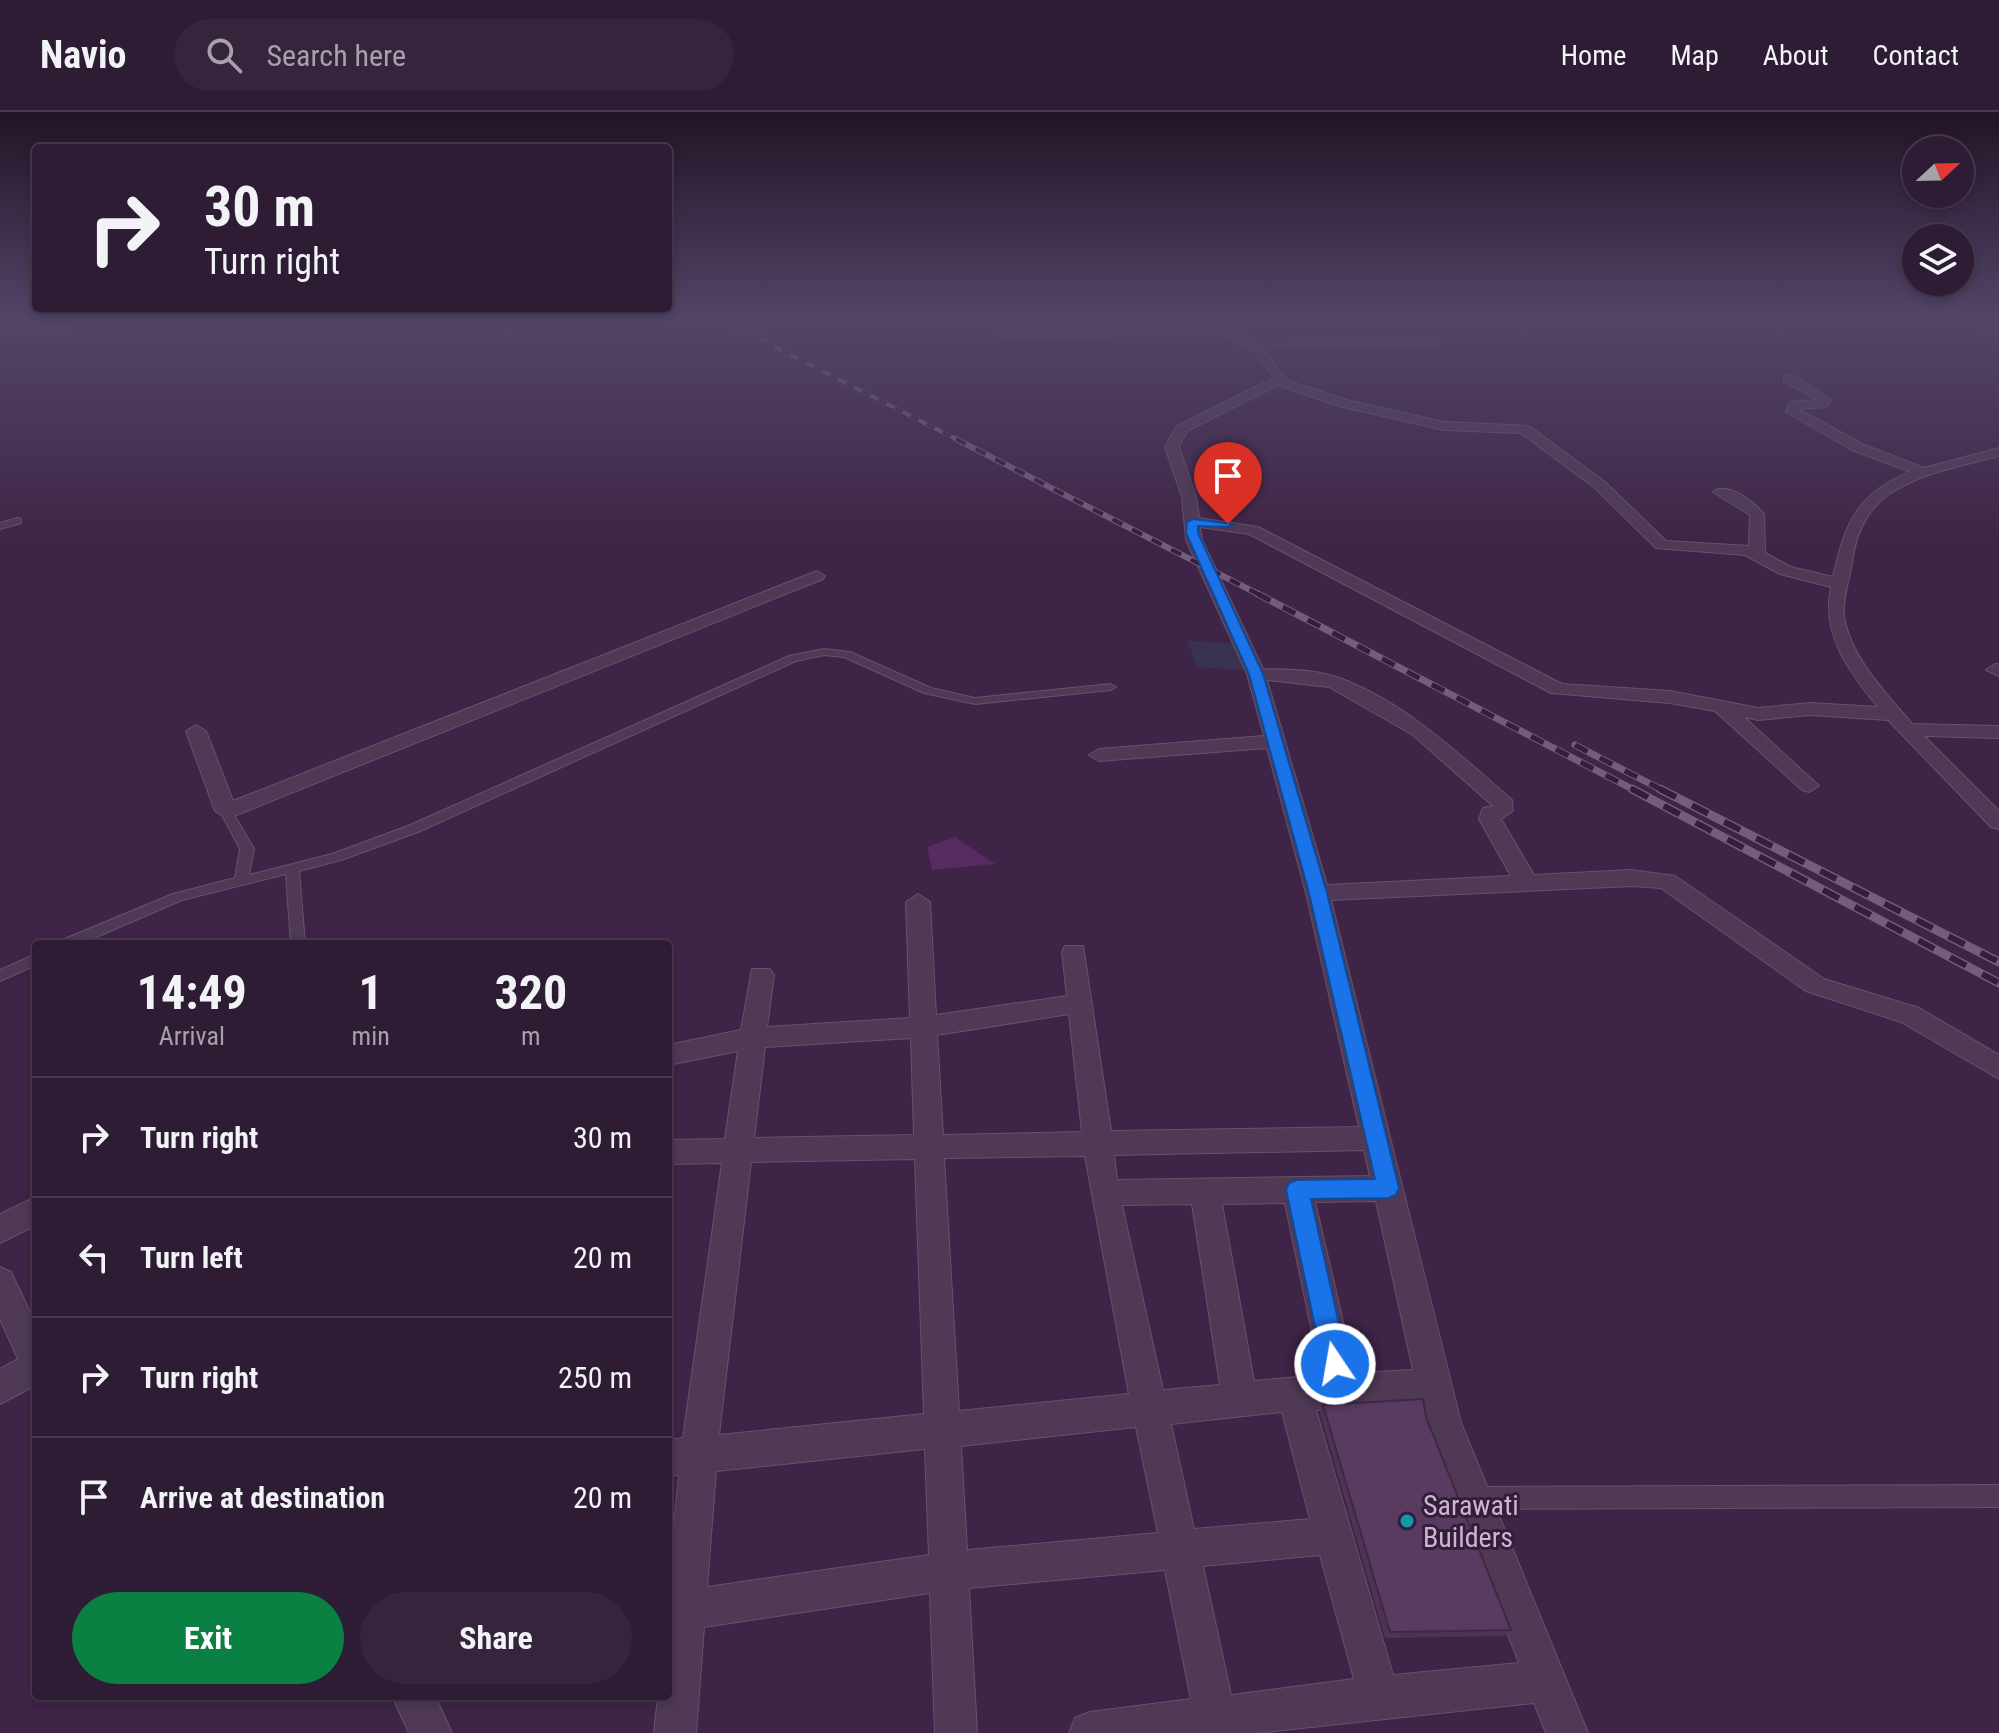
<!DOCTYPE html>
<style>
body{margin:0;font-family:"Roboto Condensed",sans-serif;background:#36243c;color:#f1f3f6;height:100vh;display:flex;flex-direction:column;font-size:30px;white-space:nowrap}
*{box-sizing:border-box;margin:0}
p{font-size:26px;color:#a7a1ac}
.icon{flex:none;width:44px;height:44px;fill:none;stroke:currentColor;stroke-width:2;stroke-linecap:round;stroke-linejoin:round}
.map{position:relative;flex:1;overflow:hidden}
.details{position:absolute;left:32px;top:828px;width:640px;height:760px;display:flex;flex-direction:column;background:#2e1b34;border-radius:8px;box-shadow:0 4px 12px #0003,0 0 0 2px #49394f}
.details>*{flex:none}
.banner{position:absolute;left:32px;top:32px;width:640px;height:168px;border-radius:8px;box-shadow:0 4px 12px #0003,0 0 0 2px #49394f;background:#2e1b34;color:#f1f3f6;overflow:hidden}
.needle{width:52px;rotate:68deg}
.controls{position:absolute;left:1902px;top:24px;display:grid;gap:16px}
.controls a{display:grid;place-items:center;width:72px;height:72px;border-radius:50%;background:#2e1b34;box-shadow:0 4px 12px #0003,0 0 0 2px #49394f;font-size:40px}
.pin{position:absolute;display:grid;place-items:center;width:68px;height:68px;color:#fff;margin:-82px -34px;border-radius:50% 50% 50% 0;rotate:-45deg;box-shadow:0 0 8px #0007}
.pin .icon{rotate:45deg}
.me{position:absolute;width:88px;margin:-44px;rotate:348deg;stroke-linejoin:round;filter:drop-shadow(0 0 6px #0008)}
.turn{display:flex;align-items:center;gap:28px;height:168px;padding:0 40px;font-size:36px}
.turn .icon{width:104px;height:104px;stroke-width:2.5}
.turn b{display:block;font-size:56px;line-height:68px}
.eta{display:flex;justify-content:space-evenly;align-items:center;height:136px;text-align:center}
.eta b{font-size:48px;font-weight:700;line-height:56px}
.button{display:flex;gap:16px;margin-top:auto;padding:16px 40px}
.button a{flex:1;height:92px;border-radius:48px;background:#0b8043;color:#fff;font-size:32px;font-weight:700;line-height:92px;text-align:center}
.button a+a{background:#36243c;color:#f1f3f6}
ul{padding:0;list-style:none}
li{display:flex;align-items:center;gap:24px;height:120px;padding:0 40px;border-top:2px solid #49394f}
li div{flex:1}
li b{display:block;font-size:30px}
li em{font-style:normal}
header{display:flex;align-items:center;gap:48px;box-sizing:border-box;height:112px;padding:0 40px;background:#2e1b34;border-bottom:2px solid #49394f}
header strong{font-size:38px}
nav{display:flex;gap:44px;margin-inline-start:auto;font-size:28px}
.search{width:560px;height:72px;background:#36243c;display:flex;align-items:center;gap:20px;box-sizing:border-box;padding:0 28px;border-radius:44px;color:#a7a1ac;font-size:30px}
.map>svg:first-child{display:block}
.green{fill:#383352}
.water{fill:#562c62}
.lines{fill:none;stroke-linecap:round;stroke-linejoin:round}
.service-casing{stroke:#67526d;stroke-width:2}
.minor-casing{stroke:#67526d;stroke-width:2}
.path{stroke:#584e6c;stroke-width:2;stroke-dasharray:3 3;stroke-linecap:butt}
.service{fill:#4f3955;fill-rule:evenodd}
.minor{fill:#4f3955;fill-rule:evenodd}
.rail-far3-casing{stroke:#755b7d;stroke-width:4}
.rail-far2-casing{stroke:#755b7d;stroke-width:6}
.rail-far1-casing{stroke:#755b7d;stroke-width:7}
.rail-casing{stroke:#755b7d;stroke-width:9}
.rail-far3{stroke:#341e3b;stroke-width:3;stroke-dasharray:9;stroke-linecap:butt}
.rail-far2{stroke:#341e3b;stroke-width:4;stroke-dasharray:11;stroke-linecap:butt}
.rail-far1{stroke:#341e3b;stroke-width:5;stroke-dasharray:14;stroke-linecap:butt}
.rail{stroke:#341e3b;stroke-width:6;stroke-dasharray:18;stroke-linecap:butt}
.wall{fill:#4d3354}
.building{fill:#593b62;stroke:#3e2945;stroke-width:2}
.route{fill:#1a73e8;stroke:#114b97;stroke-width:2}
.culture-dot{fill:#0f9aa8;stroke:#341e3b;stroke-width:3}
.labels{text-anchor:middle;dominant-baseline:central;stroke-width:6;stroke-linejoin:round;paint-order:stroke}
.near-poi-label{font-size:28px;fill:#cab7cf;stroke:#341e3b;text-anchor:start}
</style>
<header>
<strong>Navio</strong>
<div class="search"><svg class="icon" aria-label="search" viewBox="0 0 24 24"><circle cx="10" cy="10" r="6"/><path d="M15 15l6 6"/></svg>Search here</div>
<nav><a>Home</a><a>Map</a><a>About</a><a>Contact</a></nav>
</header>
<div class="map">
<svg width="1999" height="1621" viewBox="0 0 1999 1621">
<rect width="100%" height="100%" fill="#3e2446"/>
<path class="green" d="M1187,529l48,2 13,28 -50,-4z"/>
<path class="water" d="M955,725l40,27 -63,6 -5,-23z"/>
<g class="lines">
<defs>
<path id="service" d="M80,206h8l-33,13 -55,5v-4l54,-5z
M18,406l3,1v4l-21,6v-6z
M824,537l26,3 81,36 44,10 136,-14 5,3 -5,3 -136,14 -51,-11 -80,-36 -20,-2 -28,6 -378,171 -77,28 -42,11 6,73h-14l-5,-70 -104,26 -102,44h-20l2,-4 111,-46 62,-16 5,-29 -20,-38 2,-3h8l24,41 -5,26 83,-21 76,-28 381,-170z
M36,842v11l-36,16v-11z
M1999,1373v22l-523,2 -8,-3 -3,-8 3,-8 8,-3z"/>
<path id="minor" d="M887,206h10v2l-5,3z
M1191,206h13l47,24 193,-3 -4,5 -177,4 23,32 60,20 98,22 85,4 76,56 61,59 83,5 1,-31 -37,-23c15,-11 41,10 51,22l1,39 26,14 42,10c12,-53 23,-84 78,-105l-59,-22 -66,-38 4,-10 27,-2 -33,-19v-6h8l39,25 -5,7 -28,2 64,35 62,24 75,-20v8c-37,10 -77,16 -110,38 -23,16 -33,40 -37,68 -2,17 -10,36 -8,54 6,41 43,78 68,108l87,2v12l-75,-2 75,75v18l-8,-2 -103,-107 -78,-5 -52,5 -14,-3 75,69 -10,6 -7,-2 -87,-79 -45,-8 -119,-10 -302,-159 -49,-7 2,13 61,129c26,1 54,0 79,10 65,25 118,76 170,121l1,11 -12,8 33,56 97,-5 44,6 149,103 95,29 80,47v24l-98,-57 -95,-31 -145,-103 -30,-2 -300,14 130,523 127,310h-42l-12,-30 -277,30h-188l6,-15 15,-6 101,-13 -26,-129 -196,18 8,145h-42l-5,-140 -226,34 -8,106h-42l4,-37h10v-107l11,-114 -11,1v-36l15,-2 39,-275 -54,1v-24l57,-1 13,-88 -70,14v-20l73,-15 11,-61h18l4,6 -7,52 143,-9 -4,-116 12,-8 12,8 6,113 131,-19 -5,-44 3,-6h18l28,185 248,-4 -53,-234 -39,-145 -168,13 -10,-6 10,-6 165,-13 -17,-62 -61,-134 -4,-43 -17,-50 12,-21 97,-48 -19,-26 -43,-22 -119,7h-91l-5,-3 5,-3h91l108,-6zM1278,273l61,21 105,24 77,3 74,55 61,60 89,7 35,19 51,13c-10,47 18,85 47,120l-68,-4 -52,5 -88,-17 -108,-7 -304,-157 -59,-9 -3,-21 -17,-50 8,-16zM1267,568l62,7 84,48 80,71 -10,2 -4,11 32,57 -184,9zM1069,902l13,118 -139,3 -6,-100zM911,926l3,97 -160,3 11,-91zM1364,1038l6,26 -253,4 -3,-25zM1085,1044l44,238 -170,17 -15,-253zM915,1047l9,255 -205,21 32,-273zM1376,1089l37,169 -58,3 -40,-171zM1285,1091l36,172 -67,6 -32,-177zM1192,1092l28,181 -57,5 -41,-185zM1421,1291l4,20 94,240 -126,12 -77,-265zM1282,1300l28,107 -116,10 -23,-105zM1136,1315l22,106 -191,17 -6,-104zM925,1337l4,106 -222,32 9,-116zM1320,1443l34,124 -123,16 -28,-129z
M1999,208v6l-6,1 6,3v8l-22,-13z
M817,459l8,5 -2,3 -589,237 -8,2 -11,-7 -29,-80 10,-6 10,6 27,70z
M1995,552h4v12l-13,-6z
M36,1085v28l-36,18v-29z
M0,1155l11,5 25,53v60l-36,19v-35l18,-10 -18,-40z
M392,1584h43l17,37h-43z"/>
</defs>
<use href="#service" class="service-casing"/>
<use href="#minor" class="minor-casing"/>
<path class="path" d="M268,206l1,4h32l4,4"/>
<use href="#service" class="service"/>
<use href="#minor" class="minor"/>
<defs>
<path id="rail-far3" d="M718,206l242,123"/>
<path id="rail-far2" d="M956,327l306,157"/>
<path id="rail-far1" d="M1258,482l378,197
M1575,633l89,46"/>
<path id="rail" d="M1632,677l367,194
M1660,677l339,173"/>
</defs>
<use href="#rail-far3" class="rail-far3-casing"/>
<use href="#rail-far2" class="rail-far2-casing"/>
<use href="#rail-far1" class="rail-far1-casing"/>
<use href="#rail" class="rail-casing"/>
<use href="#rail-far3" class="rail-far3"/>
<use href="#rail-far2" class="rail-far2"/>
<use href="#rail-far1" class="rail-far1"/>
<use href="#rail" class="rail"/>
</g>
<path class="wall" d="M1323,1293l103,12 85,213 -6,6 -120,2 -65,-225z"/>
<path class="building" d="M1423,1287l3,18 85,213 -121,2 -67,-227z"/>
<linearGradient id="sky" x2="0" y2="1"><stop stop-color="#221426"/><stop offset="0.48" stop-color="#524568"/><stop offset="1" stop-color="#524568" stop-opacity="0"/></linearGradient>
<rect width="1999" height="433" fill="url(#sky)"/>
<path class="route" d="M1193,407l41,5 -6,3 -30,-1v7l65,141 64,219 72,295 -3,7 -8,3 -77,1 37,165 -4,9 -9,3 -9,-3 -3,-9 -37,-174 3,-7 8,-3 78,-1 -66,-286 -60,-219 -63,-141 1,-11z"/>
<circle class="culture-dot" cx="1407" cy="1409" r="8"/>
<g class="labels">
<g class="near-poi-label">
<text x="1423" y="1393">Sarawati<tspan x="1423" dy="32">Builders</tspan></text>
</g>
</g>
</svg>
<div class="controls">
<a><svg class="needle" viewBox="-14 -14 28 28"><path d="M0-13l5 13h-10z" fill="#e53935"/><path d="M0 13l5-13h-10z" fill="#a7a1ac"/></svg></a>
<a><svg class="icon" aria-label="layers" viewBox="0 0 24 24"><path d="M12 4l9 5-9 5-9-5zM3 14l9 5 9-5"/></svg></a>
</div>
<div class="pin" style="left:1228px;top:412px;background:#d93025"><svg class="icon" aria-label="arrive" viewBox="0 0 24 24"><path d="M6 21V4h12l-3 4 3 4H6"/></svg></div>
<svg class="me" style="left:1335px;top:1252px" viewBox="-20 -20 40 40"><circle r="17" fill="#1a73e8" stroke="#fff" stroke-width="3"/><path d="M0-11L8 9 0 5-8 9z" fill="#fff"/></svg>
<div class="banner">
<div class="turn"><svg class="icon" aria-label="right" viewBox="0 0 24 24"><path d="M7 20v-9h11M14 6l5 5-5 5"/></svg><div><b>30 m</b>Turn right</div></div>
</div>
<section class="details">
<div class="eta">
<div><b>14:49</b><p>Arrival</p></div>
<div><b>1</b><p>min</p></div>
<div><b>320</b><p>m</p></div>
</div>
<ul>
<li><svg class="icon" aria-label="right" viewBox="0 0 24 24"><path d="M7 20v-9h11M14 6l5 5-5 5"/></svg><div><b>Turn right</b></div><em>30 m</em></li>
<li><svg class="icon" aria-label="left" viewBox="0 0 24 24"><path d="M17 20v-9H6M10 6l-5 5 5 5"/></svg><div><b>Turn left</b></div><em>20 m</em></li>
<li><svg class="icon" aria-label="right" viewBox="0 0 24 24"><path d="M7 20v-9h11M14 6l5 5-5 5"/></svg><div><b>Turn right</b></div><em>250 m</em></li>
<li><svg class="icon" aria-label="arrive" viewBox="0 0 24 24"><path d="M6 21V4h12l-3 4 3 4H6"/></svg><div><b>Arrive at destination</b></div><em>20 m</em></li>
</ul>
<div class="button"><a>Exit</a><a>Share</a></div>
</section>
</div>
